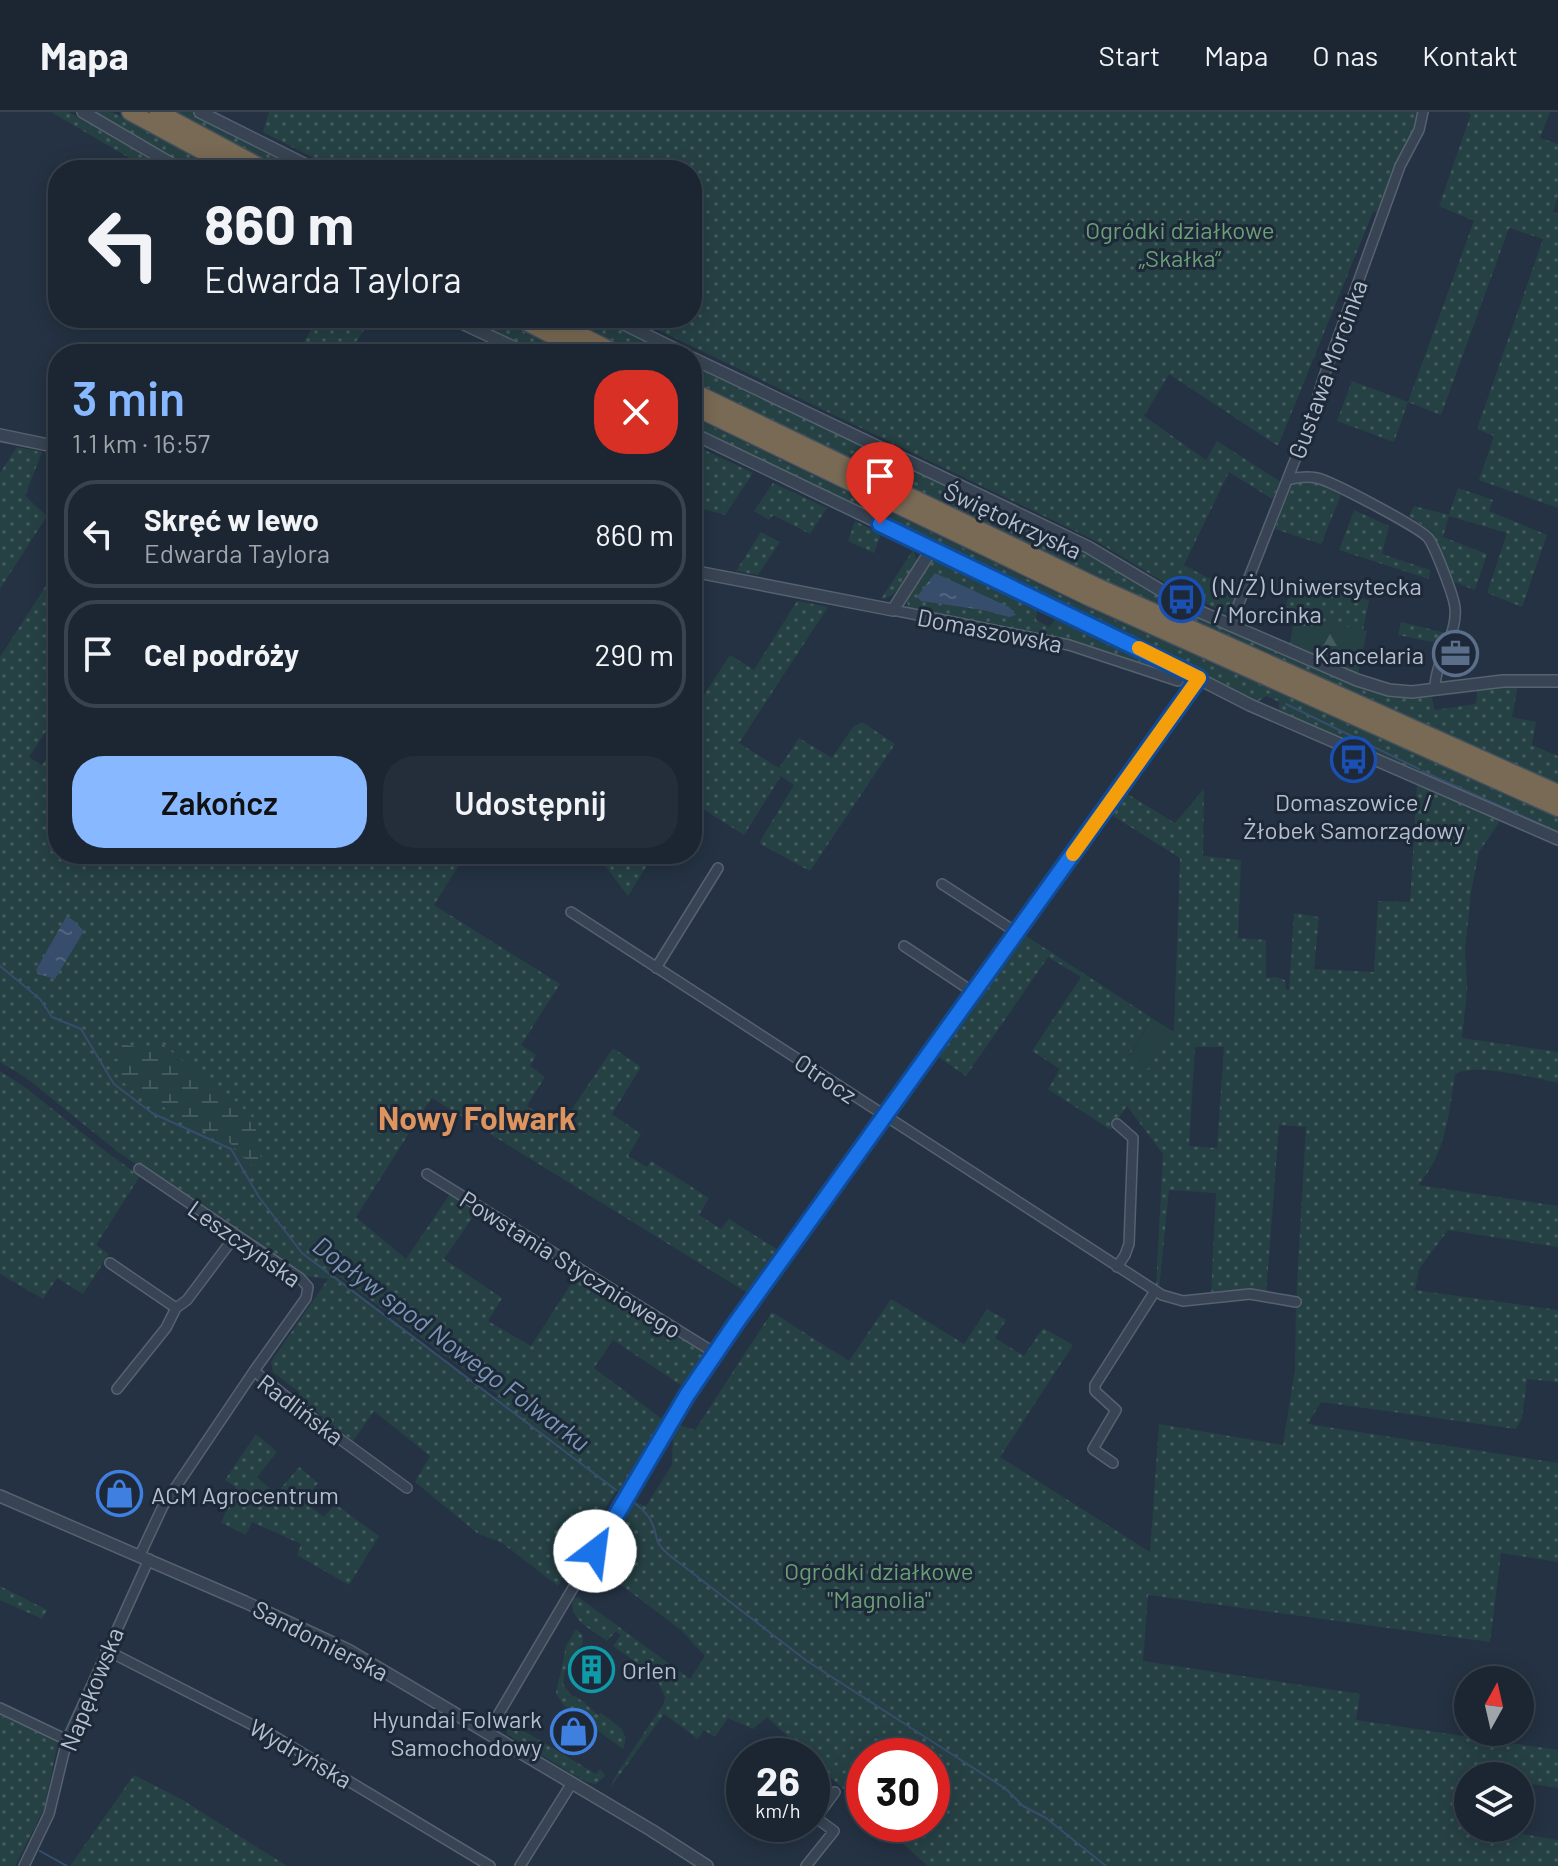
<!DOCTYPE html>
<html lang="pl">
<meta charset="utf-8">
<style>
body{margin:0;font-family:Barlow,sans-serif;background:#242e3a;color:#f1f3f6;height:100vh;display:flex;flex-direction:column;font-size:30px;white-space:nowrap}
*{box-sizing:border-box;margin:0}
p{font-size:26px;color:#a0a5ac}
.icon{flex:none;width:44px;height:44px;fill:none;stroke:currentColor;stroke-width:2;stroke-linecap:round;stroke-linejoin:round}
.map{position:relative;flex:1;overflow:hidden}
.details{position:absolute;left:48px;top:232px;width:654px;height:520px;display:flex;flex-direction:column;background:#1b2632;border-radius:32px;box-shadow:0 4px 20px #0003,0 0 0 2px #39434d}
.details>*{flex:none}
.banner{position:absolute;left:48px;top:48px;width:654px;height:168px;border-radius:32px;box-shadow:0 4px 20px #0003,0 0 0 2px #39434d;background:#1b2632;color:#f1f3f6;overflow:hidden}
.needle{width:52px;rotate:8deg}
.controls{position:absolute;left:1454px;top:1554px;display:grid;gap:16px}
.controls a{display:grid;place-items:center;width:80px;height:80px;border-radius:50%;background:#1b2632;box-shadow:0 4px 20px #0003,0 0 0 2px #39434d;font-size:40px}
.speed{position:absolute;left:726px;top:1626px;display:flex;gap:16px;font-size:40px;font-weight:700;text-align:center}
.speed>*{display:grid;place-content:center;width:104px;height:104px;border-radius:50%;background:#1b2632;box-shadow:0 4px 20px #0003,0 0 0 2px #39434d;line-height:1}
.speed small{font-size:20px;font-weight:400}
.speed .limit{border:12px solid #d22;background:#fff;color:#111}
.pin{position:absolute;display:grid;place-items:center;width:68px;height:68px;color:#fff;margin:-82px -34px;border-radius:50% 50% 50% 0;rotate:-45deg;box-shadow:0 0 8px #0007}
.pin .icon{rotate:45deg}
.me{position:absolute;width:88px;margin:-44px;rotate:30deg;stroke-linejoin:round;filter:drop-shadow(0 0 6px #0008)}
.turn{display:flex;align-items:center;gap:28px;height:168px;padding:0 24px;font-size:36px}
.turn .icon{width:104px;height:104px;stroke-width:2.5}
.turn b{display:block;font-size:56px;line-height:68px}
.round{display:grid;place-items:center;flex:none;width:84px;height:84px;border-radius:32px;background:#242e3a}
.head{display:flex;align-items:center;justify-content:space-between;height:136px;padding:0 24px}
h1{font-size:48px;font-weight:600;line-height:60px;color:#88b8ff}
.button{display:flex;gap:16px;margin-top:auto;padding:16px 24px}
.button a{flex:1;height:92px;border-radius:32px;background:#88b8ff;color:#111;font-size:32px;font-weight:600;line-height:92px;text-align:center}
.button a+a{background:#242e3a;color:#f1f3f6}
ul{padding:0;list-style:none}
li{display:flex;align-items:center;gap:24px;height:108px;margin:0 16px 12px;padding:0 8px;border:4px solid #39434d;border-radius:32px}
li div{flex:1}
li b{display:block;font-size:30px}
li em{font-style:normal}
header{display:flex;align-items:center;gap:48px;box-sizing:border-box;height:112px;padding:0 40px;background:#1b2632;border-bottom:2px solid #39434d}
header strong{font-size:38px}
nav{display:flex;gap:44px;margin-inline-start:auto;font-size:28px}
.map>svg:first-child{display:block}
.green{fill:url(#green-dots);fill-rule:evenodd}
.forest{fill:url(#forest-firs)}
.wetland{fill:url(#wetland-marsh)}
.pitch{fill:#264144}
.water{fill:url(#water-ripples)}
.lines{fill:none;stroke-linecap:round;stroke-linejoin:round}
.stream{stroke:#374d6c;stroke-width:2}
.minor-casing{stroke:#566270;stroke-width:12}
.tertiary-casing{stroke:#566270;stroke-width:14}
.motorway-casing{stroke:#434f5d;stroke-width:19}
.minor{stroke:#384453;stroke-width:9}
.tertiary{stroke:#384453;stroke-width:11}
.motorway{stroke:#796a55;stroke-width:16}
.route-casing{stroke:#114b97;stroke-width:20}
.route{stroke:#1a73e8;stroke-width:14}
.slow{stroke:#f59e0b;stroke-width:14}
.labels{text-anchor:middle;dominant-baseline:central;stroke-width:6;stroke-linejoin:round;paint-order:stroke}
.park-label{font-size:24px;fill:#6b9f76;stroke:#1d2938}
.street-label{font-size:24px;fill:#b5bfcd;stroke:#1d2938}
.poi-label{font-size:24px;fill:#b5bfcd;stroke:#1d2938;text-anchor:start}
.water-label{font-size:26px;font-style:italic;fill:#7b95b6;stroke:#1d2938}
.district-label{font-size:32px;font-weight:bold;fill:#de945f;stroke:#1d2938}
</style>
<header>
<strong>Mapa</strong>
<nav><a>Start</a><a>Mapa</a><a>O nas</a><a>Kontakt</a></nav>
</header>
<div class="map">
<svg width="1558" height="1754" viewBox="0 0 1558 1754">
<defs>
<pattern id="green-dots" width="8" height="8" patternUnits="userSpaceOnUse" patternTransform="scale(2)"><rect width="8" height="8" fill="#264144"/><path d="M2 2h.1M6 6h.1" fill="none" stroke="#435b5e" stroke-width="1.8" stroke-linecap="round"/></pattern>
<pattern id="forest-firs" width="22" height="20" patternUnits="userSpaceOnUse" patternTransform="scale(2)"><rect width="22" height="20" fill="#264144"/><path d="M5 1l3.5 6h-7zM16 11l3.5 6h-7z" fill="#435b5e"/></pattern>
<pattern id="wetland-marsh" width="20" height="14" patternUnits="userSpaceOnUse" patternTransform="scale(2)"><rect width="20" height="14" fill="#264144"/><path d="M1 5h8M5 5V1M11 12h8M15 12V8" fill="none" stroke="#435b5e"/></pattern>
<pattern id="water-ripples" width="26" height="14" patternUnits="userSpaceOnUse" patternTransform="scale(2)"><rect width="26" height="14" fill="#374d6c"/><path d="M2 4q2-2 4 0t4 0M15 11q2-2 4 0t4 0" fill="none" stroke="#526580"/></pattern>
</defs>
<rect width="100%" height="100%" fill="#243243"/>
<path class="green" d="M51,0h18l99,58h-18z
M91,0h21l107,58h-28z
M174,0h19l115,58h-27z
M269,0h1150l-5,17 -35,82 -6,1 -95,234 -109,-72 -25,42 62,44 11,-19 64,41 -9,17 -43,-27 -45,93 54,29 -8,21 -53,-25 -81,-49 -463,-223h59v-148h-355l-74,-38z
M1468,0h82l-10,26 18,6v52l-5,16 5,2v294l-79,-28 15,-44 -17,-7 66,-190 -34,-11 -68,187 -33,-13 -14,40 -57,-21 15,-40 56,21 66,-181 -35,-15 32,-92z
M318,206h54l-24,36h-51z
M461,206h36l70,36h-30z
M562,206h44l72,36h-43z
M692,249l393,189 65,41 73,38 143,62 30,6 35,-2 4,15 41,-6 2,-16 40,-4 -6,33 24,5 -4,23 26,11v30l-467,-209 -399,-195z
M692,305l391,189 475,211v19l-279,-121v-13l-13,-6 -10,7 -78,-42 -486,-233z
M692,332l61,29 -28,42 -33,-9z
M17,335l25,5 -17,44 22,20 -47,73v-116z
M1301,369l15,1 25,13 -20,49 -46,-15 17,-46z
M773,371l54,25 -17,26 -37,-19 -4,5 -15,-9z
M1458,376l35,12 -4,11 58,24 -25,72 -35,-14 20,-60 -58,-17 -6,21 44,17 -12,36 -21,-8 -22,-50 -23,-16 5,-10 35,9z
M1354,398l35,16 -7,28 48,16 -1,9 -90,-29z
M855,409l26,13 -7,19 -26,-12z
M761,420l19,10 -22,33 -22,-4z
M913,438l4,10c-7,14 -20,38 -36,39z
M934,447l28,14h11l60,28 5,4 -2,15 14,7 5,-8 7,-3 102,48 22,15 -2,15 -2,-14 -5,-4 -90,-30 -177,-37 -3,-6v-7z
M58,455v146l-29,44 13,8 16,-23v112h408l-32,51 126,79 -39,61 15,10 -6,11 15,11 -18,29 33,21 53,-79 28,19 -29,47 29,20 -13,22 19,11 4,-6 58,37 -10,17 22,14 8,-10 48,30 -31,43 -314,-194 -7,10 -69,109 50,42 44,-65 27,17 -33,48 58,39 -14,23 43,25 47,-73 128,78 -24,35 -69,-46 -19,28 68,51 -43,74 -3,-2 -58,95 -56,-43 -25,-10 -62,-51 15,-26 -56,-45 -21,30 -55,-44 1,-5 -26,-20 -2,-10 57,-83 -23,-3 -70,-45 -117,-79 -93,-75 -25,-15v-405zM333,1160l165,123 -2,4 -164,-126z
M1293,469l76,19 -6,30 -79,-16z
M797,489l31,6 -89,136 40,25 20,-30 33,20 21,-31 9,-5 33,22 -85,127 -51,-28 35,-58 -13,-9 -37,59 -52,-33v-89l38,-58 24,15z
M1401,510l45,11 -4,11 -44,-9z
M1417,671l85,35 -23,34 -8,40 -6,58 2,40 -5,48 96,14v31c-25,-5 -81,-21 -103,-9 -6,39 -9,80 -37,111l140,21v41l-110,-17 -29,39 -4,21 143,20v72l-31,-3 -5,39 -6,11 -195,-27 -13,22 250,39v99l-57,-9 -11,89 -342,-47 -5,66 217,33 -4,26 202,30v38l-38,-6v-6h-52v52h37v3l53,9v26h-630l-47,-42h51v-68h-68v52l-52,-48v-4h-4l-41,-39 -14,12 -25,-11 -13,19 -11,-7 -6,9 -34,-25 -54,74 6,-13 48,-72 1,-6 -8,-18 6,-4 -2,-6 -4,1 -9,-7 -4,5 -31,-22 8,-11 -5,-4 -9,10c-13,-10 -42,-23 -33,-43l4,-1 112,82 15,-23 -24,-26 -77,-58 14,-21 -9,-8 23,-42 14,5 26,-41 1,-30 6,-10 16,5 77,-118 77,49 42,-62 73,45 23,-35 19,11 -11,18 29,18 19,-28 30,17 -73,112 150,95 9,-128 124,21 12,-76 1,-67 10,-175 -27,-2 -13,169c-20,-8 -35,-4 -55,1l5,-102 -47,-3 -10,99 -3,-3 7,-132 -36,-48 -16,24 -63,-41 12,-20 -28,-18 49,-74 -33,-20 -82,119 -32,-22 89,-120 129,84 -23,38 19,13 23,-39 3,1 6,-173 -70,-44 16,-21 49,30 29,-34 -1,67 38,4 -3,78 28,2v38l10,-1 9,3 1,10h3l5,-77 25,4 -5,52 60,3 4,-71 32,1zM1195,935h29l-7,101 -28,-2z
M596,742h58l-26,42z
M0,959l26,17 79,63 35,25 -44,69 13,9 -26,40 -26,-16 -14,21 -43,-25z
M256,1322l21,18 -20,25 19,17 23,-27 19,16 -14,19 20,15 11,-13 44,32 -30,49 -52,-30 4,-11 -49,-22 -6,13 -25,-12 15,-36 -11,-7z
M0,1474l47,24 -5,9 -42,-19z
M576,1517l6,5 1,9 -18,27 -2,14 10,13 2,-1 7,5 -1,2 2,-2 10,10 6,4 2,-2 20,15 5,10 -3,11 -60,-44 -7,-12 3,-16h3l-2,-1 6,-30z
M507,1600l8,6 -1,7 82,49 4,-5 5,7 -9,8 -10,-2 -78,-47 -5,-11z
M0,1603l58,27 -14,67 -29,57h-15z
M134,1663l47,24 106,67h-217z"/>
<path class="forest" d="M1294,504l73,15 -9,43 -68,-29z"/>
<path class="wetland" d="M160,931l70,53 24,23 7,38 -7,11 -24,-25 -32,-15 -79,-48 -5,-32 8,-4 24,5z"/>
<path class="pitch" d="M1152,906l19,12 -23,39 -19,-12z"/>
<path class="water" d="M935,461l74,34 7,8 -7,2 -26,-7 -62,-9 -4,-4z
M66,805l6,2 12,12 -29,48 -17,-5 -2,-4z"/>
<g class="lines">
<path class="stream" d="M1286,592l133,65
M1422,659l136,61
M0,854l40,33 12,18 29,12 33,55 38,29 79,36 28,48 43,56 314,237
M632,1389c7,6 15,11 19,20 9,17 0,18 18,34l138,106 199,128 17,17 23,12 60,48
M40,1739l27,15"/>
<defs>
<path id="minor" d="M1287,368c10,-3 20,-4 30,-2 14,3 106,51 112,61 7,11 25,57 26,69 3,28 -21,53 -20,82
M893,498l176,35 109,36
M1230,514l81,-207 12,-40 77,-213 19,-36 4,-18
M942,772l74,48
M571,800l591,383 21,6 67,-7 46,8
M904,834l69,46
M656,856l62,-100
M1117,1012l16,14 -4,106 -4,11 -8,12
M139,1057l161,109 8,9 -2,11 -52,73
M427,1062l288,179
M110,1151l66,45 11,-8 48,-64
M117,1277l49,-61 10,-20
M1113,1351l-20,-14 23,-39 -21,-19v-6l60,-94
M140,1443l23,-49 91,-135 71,57 82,60
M106,1538l166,85 218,131
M0,1596l67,32
M488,1620l199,-337 183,-262 329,-455
M24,1754l25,-52 18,-74 82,-181
M520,1754l52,-83
M806,1754l28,-35 -18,-13 19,-26"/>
<path id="tertiary" d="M83,0l99,58
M200,0l116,58
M451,206l77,36
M612,206l73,36
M692,246l396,189 101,60 168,73 32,10 23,2 91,-11h55
M692,321l427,205 131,67 308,134
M0,323l58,12
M692,459l201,39 39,-61
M0,1384l245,106 103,48 303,180 56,36"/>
<path id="motorway" d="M130,0l107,58
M158,0l108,58
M518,206l70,36
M547,206l71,36
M692,279l404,195 462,207
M692,294l396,191 470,211"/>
</defs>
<use href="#minor" class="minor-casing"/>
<use href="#tertiary" class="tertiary-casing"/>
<use href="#motorway" class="motorway-casing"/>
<use href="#minor" class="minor"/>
<use href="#tertiary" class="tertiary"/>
<use href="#motorway" class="motorway"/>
</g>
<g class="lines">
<defs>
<path id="route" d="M595,1439l92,-156 49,-72 463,-645 -319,-154"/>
</defs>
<use href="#route" class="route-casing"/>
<use href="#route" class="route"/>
<path class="slow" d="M1073,742l126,-176 -60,-30"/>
</g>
<defs>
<symbol id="bus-ring" viewBox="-11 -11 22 22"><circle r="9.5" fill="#1d2938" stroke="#1a4fb4" stroke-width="1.5"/><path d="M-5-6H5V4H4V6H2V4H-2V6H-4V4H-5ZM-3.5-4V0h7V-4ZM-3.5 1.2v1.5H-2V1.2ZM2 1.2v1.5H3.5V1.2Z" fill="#1a4fb4"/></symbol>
<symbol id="office-ring" viewBox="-11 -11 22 22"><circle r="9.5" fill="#1d2938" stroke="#5c6f8a" stroke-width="1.5"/><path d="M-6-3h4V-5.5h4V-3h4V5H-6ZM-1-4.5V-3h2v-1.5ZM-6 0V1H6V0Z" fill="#5c6f8a"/></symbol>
<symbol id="shop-ring" viewBox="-11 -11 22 22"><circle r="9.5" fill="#1d2938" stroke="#3f7fe0" stroke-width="1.5"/><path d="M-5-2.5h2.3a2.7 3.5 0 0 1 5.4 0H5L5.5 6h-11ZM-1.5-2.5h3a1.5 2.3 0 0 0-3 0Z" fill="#3f7fe0"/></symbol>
<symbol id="building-ring" viewBox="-11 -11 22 22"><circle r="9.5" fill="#1d2938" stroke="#0f9aa8" stroke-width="1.5"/><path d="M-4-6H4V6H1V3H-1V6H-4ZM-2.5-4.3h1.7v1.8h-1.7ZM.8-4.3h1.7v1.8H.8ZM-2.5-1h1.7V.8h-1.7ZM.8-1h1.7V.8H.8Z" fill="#0f9aa8"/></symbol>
</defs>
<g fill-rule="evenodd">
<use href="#bus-ring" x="1156" y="462" width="51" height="51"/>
<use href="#office-ring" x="1430" y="516" width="51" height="51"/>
<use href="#bus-ring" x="1328" y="622" width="51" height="51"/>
<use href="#shop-ring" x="94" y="1356" width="51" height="51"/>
<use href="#building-ring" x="566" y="1532" width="51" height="51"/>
<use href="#shop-ring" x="548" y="1594" width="51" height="51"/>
</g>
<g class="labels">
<g class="park-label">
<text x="1180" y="117">Ogródki działkowe<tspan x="1180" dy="28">„Skałka”</tspan></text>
<text x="879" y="1458">Ogródki działkowe<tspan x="879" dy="28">"Magnolia"</tspan></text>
</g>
<g class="street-label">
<text transform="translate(1327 257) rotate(-70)">Gustawa Morcinka</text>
<text transform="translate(1013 408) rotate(25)">Świętokrzyska</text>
<text transform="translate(990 518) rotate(11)">Domaszowska</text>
<text transform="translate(826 966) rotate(34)">Otrocz</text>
<text transform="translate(245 1131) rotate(35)">Leszczyńska</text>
<text transform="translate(571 1152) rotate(32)">Powstania Styczniowego</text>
<text transform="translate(301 1297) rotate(37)">Radlińska</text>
<text transform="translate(321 1528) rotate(27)">Sandomierska</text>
<text transform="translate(91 1577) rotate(-68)">Napękowska</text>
<text transform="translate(301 1641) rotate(30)">Wydryńska</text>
</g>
<g class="poi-label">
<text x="1213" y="473">(N/Ż) Uniwersytecka<tspan x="1213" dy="28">/ Morcinka</tspan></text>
<text x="1424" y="542" text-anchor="end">Kancelaria</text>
<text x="1354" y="689" text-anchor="middle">Domaszowice /<tspan x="1354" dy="28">Żłobek Samorządowy</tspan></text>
<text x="151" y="1382">ACM Agrocentrum</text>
<text x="622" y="1557">Orlen</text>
<text x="542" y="1606" text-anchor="end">Hyundai Folwark<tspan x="542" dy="28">Samochodowy</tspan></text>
</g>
<g class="water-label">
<text transform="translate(452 1231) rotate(37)">Dopływ spod Nowego Folwarku</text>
</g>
<g class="district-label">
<text x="477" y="1005">Nowy Folwark</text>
</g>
</g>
</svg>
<div class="controls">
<a><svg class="needle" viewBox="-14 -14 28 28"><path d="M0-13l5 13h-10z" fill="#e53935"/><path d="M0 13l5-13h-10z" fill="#a0a5ac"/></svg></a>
<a><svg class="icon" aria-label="layers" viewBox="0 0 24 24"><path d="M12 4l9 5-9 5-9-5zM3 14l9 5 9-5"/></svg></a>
</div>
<div class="speed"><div>26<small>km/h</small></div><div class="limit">30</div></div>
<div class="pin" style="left:880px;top:412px;background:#d93025"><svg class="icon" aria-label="arrive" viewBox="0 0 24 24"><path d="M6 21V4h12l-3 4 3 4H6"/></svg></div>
<svg class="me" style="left:595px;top:1439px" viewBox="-20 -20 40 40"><circle r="19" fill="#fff"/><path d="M0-13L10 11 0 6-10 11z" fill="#1a73e8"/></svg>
<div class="banner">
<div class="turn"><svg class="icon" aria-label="left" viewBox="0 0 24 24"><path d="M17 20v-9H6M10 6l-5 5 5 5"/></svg><div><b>860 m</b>Edwarda Taylora</div></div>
</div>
<section class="details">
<div class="head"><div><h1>3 min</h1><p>1.1 km · 16:57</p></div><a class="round" style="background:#d93025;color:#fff"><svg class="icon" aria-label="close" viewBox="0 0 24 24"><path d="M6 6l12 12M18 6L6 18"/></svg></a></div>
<ul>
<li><svg class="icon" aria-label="left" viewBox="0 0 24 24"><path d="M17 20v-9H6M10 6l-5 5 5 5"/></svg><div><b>Skręć w lewo</b><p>Edwarda Taylora</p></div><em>860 m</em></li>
<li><svg class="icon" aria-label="arrive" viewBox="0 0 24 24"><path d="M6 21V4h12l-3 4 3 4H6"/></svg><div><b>Cel podróży</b></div><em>290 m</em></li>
</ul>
<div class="button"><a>Zakończ</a><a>Udostępnij</a></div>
</section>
</div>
